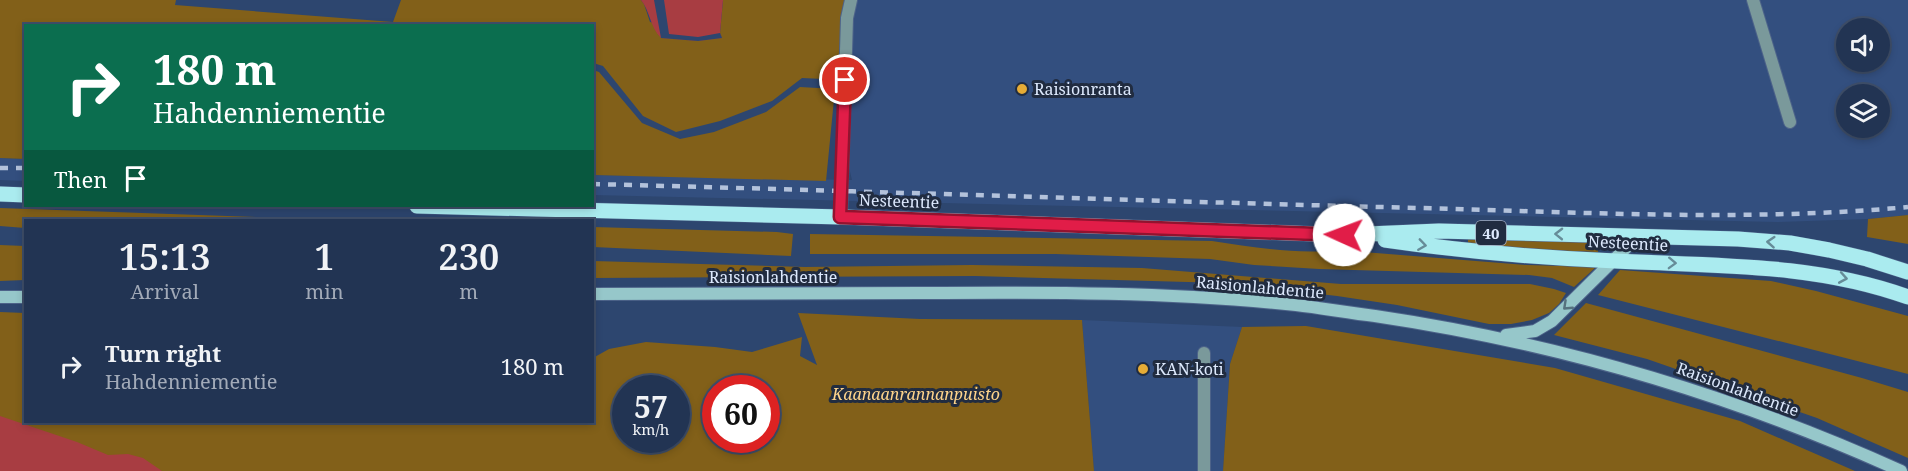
<!DOCTYPE html>
<style>
body{margin:0;font-family:"Noto Serif",serif;background:#2e3f5d;color:#f1f3f6;height:100vh;display:flex;flex-direction:column;font-size:22px;white-space:nowrap}
*{box-sizing:border-box;margin:0}
p{font-size:20px;color:#a2aab8}
.icon{flex:none;width:33px;height:33px;fill:none;stroke:currentColor;stroke-width:2;stroke-linecap:round;stroke-linejoin:round}
.map{position:relative;flex:1;overflow:hidden}
.sheet{position:absolute;left:24px;top:219px;width:570px;height:204px;display:flex;flex-direction:column;background:#223453;border-radius:0px;box-shadow:0 3px 9px #0003,0 0 0 2px #3f4f6a}
.sheet>*{flex:none}
.banner{position:absolute;left:24px;top:24px;width:570px;height:183px;border-radius:0px;box-shadow:0 3px 9px #0003,0 0 0 2px #3f4f6a;background:#0b6e4f;color:#fff;overflow:hidden}
.buttons{position:absolute;left:1836px;top:18px;display:grid;gap:12px}
.buttons a{display:grid;place-items:center;width:54px;height:54px;border-radius:50%;background:#223453;box-shadow:0 3px 9px #0003,0 0 0 2px #3f4f6a;font-size:30px}
.speed{position:absolute;left:612px;top:375px;display:flex;gap:12px;font-size:30px;font-weight:700;text-align:center}
.speed>*{display:grid;place-content:center;width:78px;height:78px;border-radius:50%;background:#223453;box-shadow:0 3px 9px #0003,0 0 0 2px #3f4f6a;line-height:1}
.speed small{font-size:15px;font-weight:400}
.speed .limit{border:9px solid #d22;background:#fff;color:#111}
.pin{position:absolute;display:grid;place-items:center;width:51px;height:51px;color:#fff;margin:-26px;border:3px solid #fff;border-radius:50%;box-shadow:0 2px 6px #0007}
.me{position:absolute;width:66px;margin:-33px;rotate:272deg;stroke-linejoin:round;filter:drop-shadow(0 0 4px #0008)}
.turn{display:flex;align-items:center;gap:21px;height:126px;padding:0 30px;font-size:27px}
.turn .icon{width:78px;height:78px;stroke-width:2.5}
.turn b{display:block;font-size:42px;line-height:51px}
.then{display:flex;align-items:center;height:57px;padding:0 30px;background:#0003;gap:12px;font-size:22px}
.eta{display:flex;justify-content:space-evenly;align-items:center;height:102px;text-align:center}
.eta b{font-size:36px;font-weight:600;line-height:42px}
ul{padding:0;list-style:none}
li{display:flex;align-items:center;gap:18px;height:90px;padding:0 30px}
li div{flex:1}
li b{display:block;font-size:22px}
li em{font-style:normal}
.map>svg:first-child{display:block}
.built{fill:#334f7f;fill-rule:evenodd}
.green{fill:#826019;fill-rule:evenodd}
.water{fill:#a83d42}
.pier{fill:#2d466f}
.lines{fill:none;stroke-linecap:round;stroke-linejoin:round}
.minor-casing{stroke:#4d6389;stroke-width:14}
.secondary-casing{stroke:#4d6389;stroke-width:14}
.primary-casing{stroke:#4d6389;stroke-width:16}
.minor{stroke:#7a999b;stroke-width:12}
.secondary{stroke:#96c7ca;stroke-width:12}
.primary{stroke:#aaebef;stroke-width:15}
.rail{stroke:#b3c2db;stroke-width:4.5;stroke-dasharray:8 8;stroke-linecap:butt}
.oneway{stroke:#668c98}
.oneway2{stroke:#56727e}
.route-casing{stroke:#92132f;stroke-width:15}
.route{stroke:#e11d48;stroke-width:10}
.poi-dot{fill:#e6ac36;stroke:#212c40;stroke-width:2}
.labels{text-anchor:middle;dominant-baseline:central;stroke-width:6;stroke-linejoin:round;paint-order:stroke}
.shield{fill:#212c40;stroke:#a5b0c4;stroke-width:1.5}
.shield-label{font-size:15px;font-weight:bold;fill:#dde9fd}
.poi-label{font-size:16px;fill:#dde9fd;stroke:#212c40;text-anchor:start}
.street-label{font-size:16px;fill:#dde9fd;stroke:#212c40}
.park-label{font-size:16px;font-style:italic;fill:#fed48b;stroke:#212c40}
</style>
<div class="map">
<svg width="1908" height="471" viewBox="0 0 1908 471">
<rect width="100%" height="100%" fill="#2d466f"/>
<path class="built" d="M851,0h1057v215l-40,4 -91,3 -1184,-27v-20l259,5 -9,-38zM1846,28h34v34h-34zM1846,94h34v34h-34z
M0,158l25,1v22l-25,-1z
M1082,320l160,7 -12,37 -7,107h-129z"/>
<path class="green" d="M0,0h176l-1,5 218,17 8,-22h240l3,4 6,18 72,16 -2,-5 3,-33h128l-6,80 -43,-2 -30,23 -52,20 -44,11 -33,-16 -40,-50 -10,-3 -1,-37h-566l-1,133 -25,-1z
M593,70l6,2 43,51 38,16 34,-7 52,-20 34,-25 35,2 -9,92 -233,-6z
M0,208l338,12h-312l-1,8 -25,-2z
M1908,215v29l-41,-7 1,-18z
M593,227l184,5 16,2 -2,22 -198,-9z
M810,234l402,7c41,6 85,14 126,9l189,15 69,2 -22,20 -22,-9 -23,-3 -210,-6 -65,-4 -44,-6 -155,-5h-245z
M1468,238l129,4 1,10 -58,-2 -72,-7z
M0,245l25,1v34l-25,1z
M593,261l212,6 167,-2 170,3 199,16h189l24,5 12,4 -7,11 -10,9 -17,7 -21,4h-22l-92,-19 -60,-9 -113,-13 -249,-7 -382,2z
M1620,270l151,11 45,10 92,25v58l-310,-79z
M1586,303l276,75 46,14v66l-91,-40 -170,-59 -93,-24z
M0,312l25,1 1,109h566l1,-64 16,-9 37,-7 69,5 37,5 50,-15 -2,19 17,9 -19,-52 122,6 162,1 12,151h-1086l-8,-7zM626,388h50v52h-50zM716,388h50v52h-50z
M1306,326l249,42 185,53 115,50h-632l7,-107 12,-37z"/>
<path class="water" d="M641,0h82l-3,33 2,5 -24,3 -37,-3c-11,-11 -11,-27 -20,-38z
M0,416l77,26 31,13 20,-1 15,4 19,13h-162z"/>
<path class="pier" d="M654,0h10l5,34 29,3 22,-4 2,5 -24,3 -37,-3z"/>
<g class="lines">
<defs>
<path id="minor" d="M1753,0l37,122
M841,217l6,-199 4,-18
M1204,471v-118"/>
<path id="secondary" d="M592,294c110,0 219,-1 329,-1 125,-1 250,-1 375,12 26,3 53,8 79,11 182,27 358,79 526,155
M0,297h26
M1506,335l29,-4 17,-10 86,-85"/>
<path id="primary" d="M0,194l26,1
M417,206l424,11 503,18 95,-4 299,8 52,4 39,7 38,9 41,13
M1385,240c76,11 154,18 231,21 99,5 198,2 292,36"/>
</defs>
<use href="#minor" class="minor-casing"/>
<use href="#secondary" class="secondary-casing"/>
<use href="#primary" class="primary-casing"/>
<use href="#minor" class="minor"/>
<use href="#secondary" class="secondary"/>
<use href="#primary" class="primary"/>
<path class="rail" d="M0,168h26
M592,184c276,7 551,17 827,24 163,4 327,14 489,-1"/>
</g>
<defs><path id="oneway-chevron" d="M-2-3.5L2.5 0L-2 3.5" fill="none" stroke-width="1.6" stroke-linecap="round" stroke-linejoin="round" transform="scale(1.5)"/></defs>
<g class="oneway">
<use href="#oneway-chevron" transform="translate(1559 234) rotate(-179)"/>
<use href="#oneway-chevron" transform="translate(1771 242) rotate(-176)"/>
<use href="#oneway-chevron" transform="translate(1422 245) rotate(8)"/>
<use href="#oneway-chevron" transform="translate(1672 263) rotate(2)"/>
<use href="#oneway-chevron" transform="translate(1843 278) rotate(10)"/>
</g>
<use class="oneway2" href="#oneway-chevron" transform="translate(1567 306) rotate(137)"/>
<g class="lines">
<defs>
<path id="route" d="M845,80l-5,137 504,18"/>
</defs>
<use href="#route" class="route-casing"/>
<use href="#route" class="route"/>
</g>
<g class="poi-dot">
<circle cx="1022" cy="89" r="6"/>
<circle cx="1143" cy="369" r="6"/>
</g>
<g class="labels">
<rect class="shield" x="1476" y="221" width="30" height="24" rx="4.5"/>
<g class="shield-label">
<text x="1491" y="233">40</text>
</g>
<g class="poi-label">
<text x="1034" y="89">Raisionranta</text>
<text x="1155" y="369">KAN-koti</text>
</g>
<g class="street-label">
<text transform="translate(899 201) rotate(2)">Nesteentie</text>
<text transform="translate(1628 243) rotate(3)">Nesteentie</text>
<text x="773" y="277">Raisionlahdentie</text>
<text transform="translate(1260 287) rotate(5)">Raisionlahdentie</text>
<text transform="translate(1738 389) rotate(20)">Raisionlahdentie</text>
</g>
<g class="park-label">
<text x="916" y="394">Kaanaanrannanpuisto</text>
</g>
</g>
</svg>
<div class="buttons">
<a><svg class="icon" aria-label="sound" viewBox="0 0 24 24"><path d="M4 9h4l5-4v14l-5-4H4zM17 9q2 3 0 6"/></svg></a>
<a><svg class="icon" aria-label="layers" viewBox="0 0 24 24"><path d="M12 4l9 5-9 5-9-5zM3 14l9 5 9-5"/></svg></a>
</div>
<div class="speed"><div>57<small>km/h</small></div><div class="limit">60</div></div>
<div class="pin" style="left:845px;top:80px;background:#d93025"><svg class="icon" aria-label="arrive" viewBox="0 0 24 24"><path d="M6 21V4h12l-3 4 3 4H6"/></svg></div>
<svg class="me" style="left:1344px;top:235px" viewBox="-20 -20 40 40"><circle r="19" fill="#fff"/><path d="M0-13L10 11 0 6-10 11z" fill="#e11d48"/></svg>
<div class="banner">
<div class="turn"><svg class="icon" aria-label="right" viewBox="0 0 24 24"><path d="M7 20v-9h11M14 6l5 5-5 5"/></svg><div><b>180 m</b>Hahdenniementie</div></div>
<div class="then">Then<svg class="icon" aria-label="arrive" viewBox="0 0 24 24"><path d="M6 21V4h12l-3 4 3 4H6"/></svg></div>
</div>
<section class="sheet">
<div class="eta">
<div><b>15:13</b><p>Arrival</p></div>
<div><b>1</b><p>min</p></div>
<div><b>230</b><p>m</p></div>
</div>
<ul>
<li><svg class="icon" aria-label="right" viewBox="0 0 24 24"><path d="M7 20v-9h11M14 6l5 5-5 5"/></svg><div><b>Turn right</b><p>Hahdenniementie</p></div><em>180 m</em></li>
</ul>
</section>
</div>
